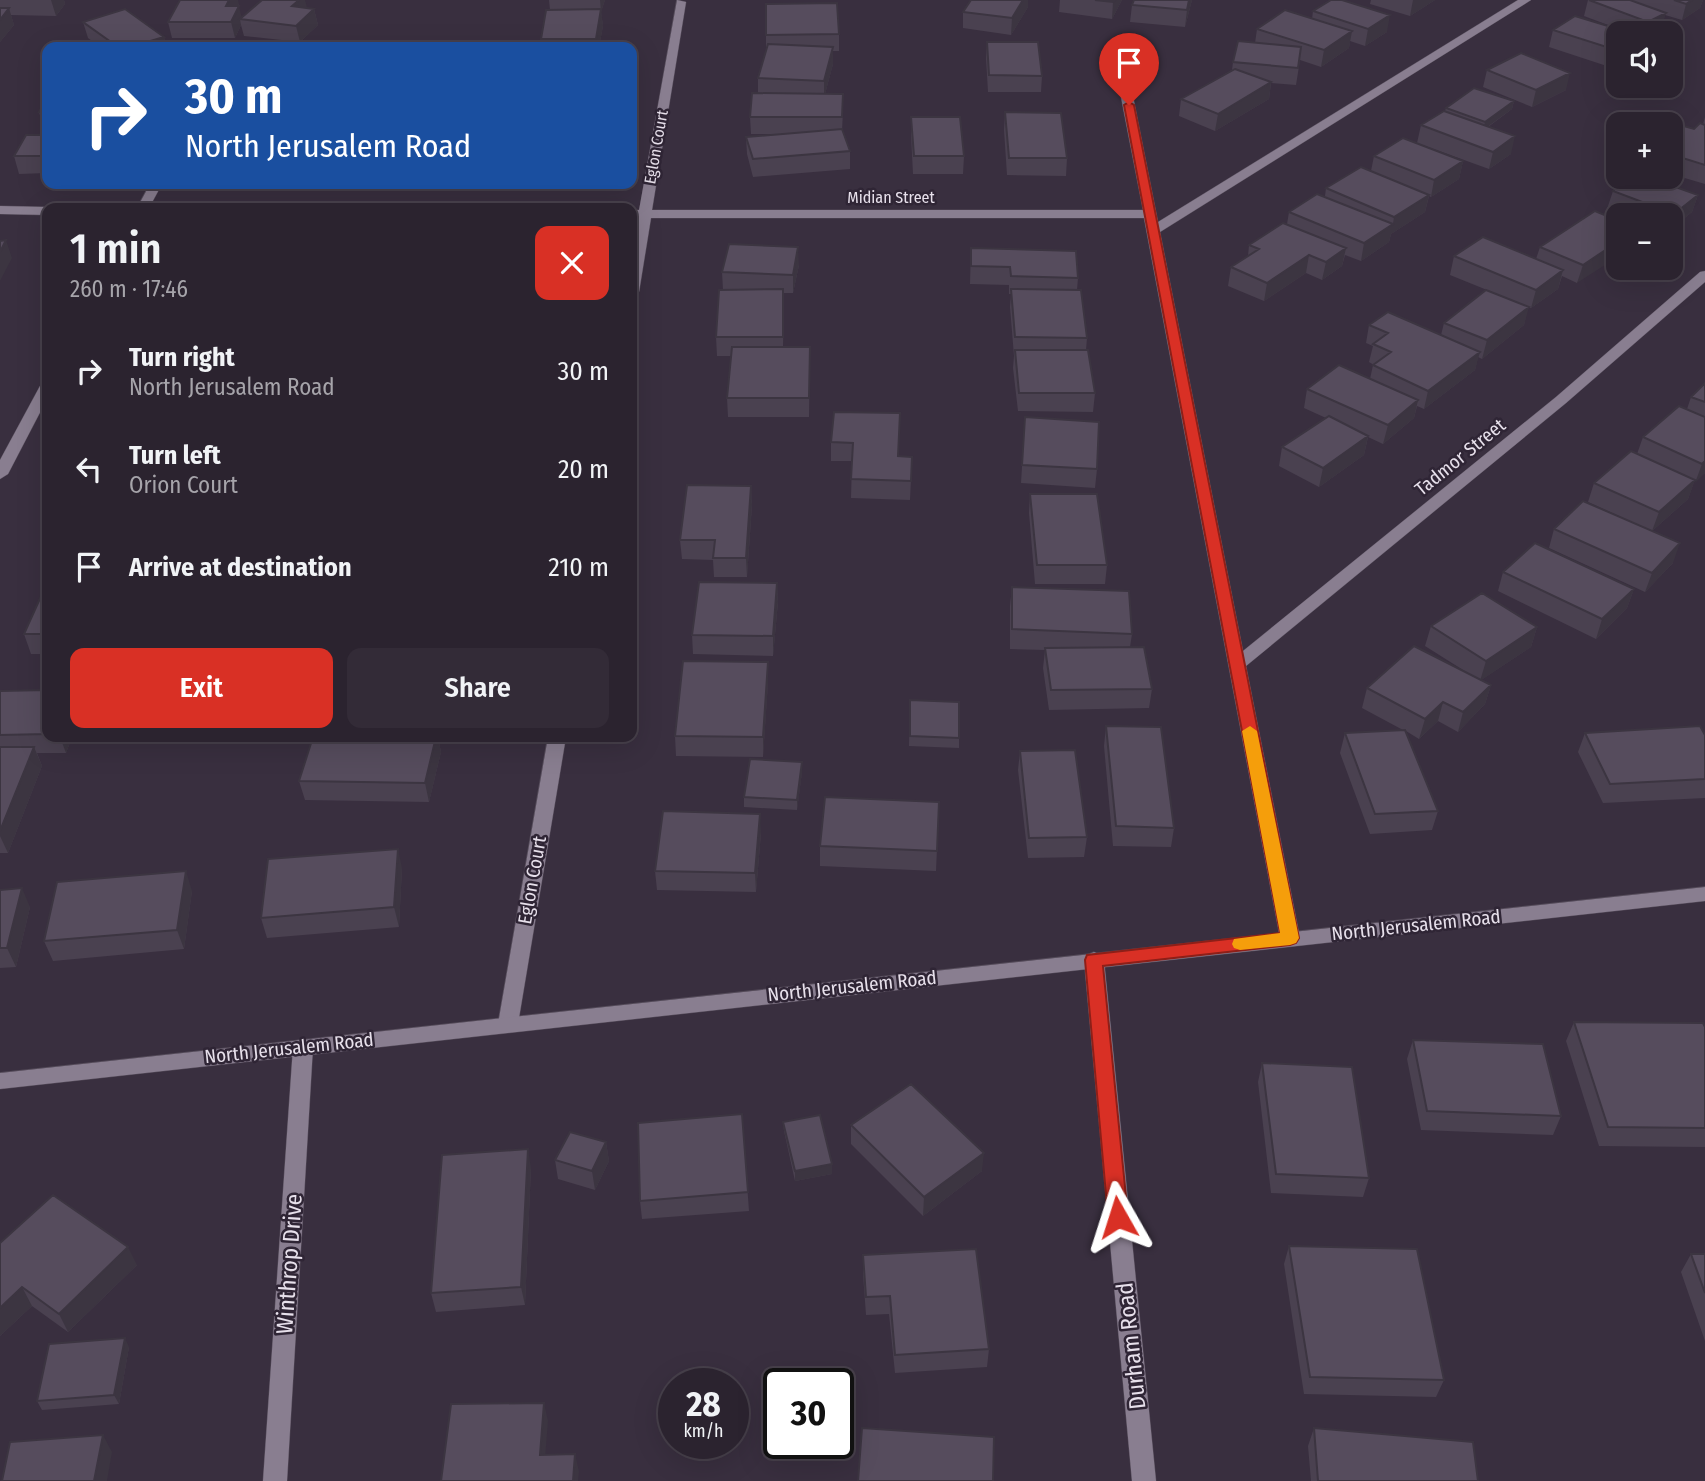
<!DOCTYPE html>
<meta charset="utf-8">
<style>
body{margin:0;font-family:"Fira Sans Condensed",sans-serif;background:#332b37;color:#f1f3f6;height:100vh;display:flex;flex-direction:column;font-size:26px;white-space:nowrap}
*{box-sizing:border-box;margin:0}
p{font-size:23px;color:#a6a4aa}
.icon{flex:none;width:38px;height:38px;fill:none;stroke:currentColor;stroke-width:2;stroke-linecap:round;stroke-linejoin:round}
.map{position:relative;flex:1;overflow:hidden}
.details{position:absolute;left:42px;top:203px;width:595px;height:539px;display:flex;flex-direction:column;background:#2b232f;border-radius:14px;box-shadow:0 7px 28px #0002,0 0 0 2px #47404b}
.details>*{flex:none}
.hud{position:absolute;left:42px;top:42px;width:595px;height:147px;border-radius:14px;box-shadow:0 7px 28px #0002,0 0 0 2px #47404b;background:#1a4fa0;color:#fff;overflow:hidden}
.tools{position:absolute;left:1606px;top:21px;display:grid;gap:14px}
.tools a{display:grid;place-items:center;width:77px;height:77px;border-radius:14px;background:#2b232f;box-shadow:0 7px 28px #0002,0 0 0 2px #47404b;font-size:35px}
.speed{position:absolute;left:658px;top:1368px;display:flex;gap:14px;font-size:35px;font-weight:700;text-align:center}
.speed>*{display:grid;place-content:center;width:91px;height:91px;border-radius:50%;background:#2b232f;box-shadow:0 7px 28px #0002,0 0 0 2px #47404b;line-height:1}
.speed small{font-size:18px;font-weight:400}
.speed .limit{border:4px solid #111;border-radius:10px;background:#fff;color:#111}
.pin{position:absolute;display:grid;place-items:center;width:60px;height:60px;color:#fff;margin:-72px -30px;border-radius:50% 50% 50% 0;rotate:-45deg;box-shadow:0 0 7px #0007}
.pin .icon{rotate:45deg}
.me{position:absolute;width:77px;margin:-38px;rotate:354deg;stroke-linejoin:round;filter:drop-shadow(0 0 5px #0008)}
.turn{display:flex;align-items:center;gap:24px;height:147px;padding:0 28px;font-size:32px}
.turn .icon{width:91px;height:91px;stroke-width:2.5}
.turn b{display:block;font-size:49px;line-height:60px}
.round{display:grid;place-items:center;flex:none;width:74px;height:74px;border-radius:14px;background:#332b37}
.headline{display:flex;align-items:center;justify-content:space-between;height:119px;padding:0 28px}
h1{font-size:42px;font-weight:600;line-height:52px}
.cta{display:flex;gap:14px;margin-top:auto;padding:14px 28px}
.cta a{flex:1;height:80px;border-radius:14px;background:#d93025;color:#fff;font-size:28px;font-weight:600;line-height:80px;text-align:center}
.cta a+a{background:#332b37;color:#f1f3f6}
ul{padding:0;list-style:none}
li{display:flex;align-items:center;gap:21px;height:98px;padding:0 28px}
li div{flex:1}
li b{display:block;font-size:26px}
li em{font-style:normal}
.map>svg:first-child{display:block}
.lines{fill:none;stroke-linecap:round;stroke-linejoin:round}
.minor-casing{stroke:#544b59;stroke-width:1}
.secondary-casing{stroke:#544b59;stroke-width:1}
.minor{fill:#897e90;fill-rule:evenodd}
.secondary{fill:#897e90;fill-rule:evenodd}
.wall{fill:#4a4150}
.shaded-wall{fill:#3c3541}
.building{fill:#564c5d;stroke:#3c3541;stroke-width:2}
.route{fill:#d93025;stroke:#8d1f18;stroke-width:2}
.slow{fill:#f59e0b}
.labels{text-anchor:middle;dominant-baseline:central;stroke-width:5;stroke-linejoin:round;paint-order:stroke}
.far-street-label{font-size:16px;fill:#e7e0eb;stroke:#2f2535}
.street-label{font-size:19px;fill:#e7e0eb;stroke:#2f2535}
.near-street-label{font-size:23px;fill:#e7e0eb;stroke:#2f2535}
</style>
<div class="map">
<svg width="1705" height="1481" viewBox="0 0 1705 1481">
<rect width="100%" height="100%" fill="#392f3f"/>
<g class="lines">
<defs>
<path id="minor" d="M677,0l9,2 -34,208h491l-31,-159 6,-3 6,3 34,171 360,-222h13l-371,232 83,419 313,-254 144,-125 5,-1v11l-139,121 -320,263 54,272 -3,5 -7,2 -7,-2 -3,-5 -136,-720h-493l-12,74 -7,4v-41l6,-37h-6v-8h7z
M150,184h12l-13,24h-12z
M0,206l47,1 4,1h-4v7l-47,-1z
M47,382v17l-39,75 -8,5v-19l40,-74z
M548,737h18l-48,287 -3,6 -7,2 -7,-2 -3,-6z
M1094,952l7,3 3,5 52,521h-24l-48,-521 3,-5z
M303,1039l7,2 3,6 -26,434h-24l30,-434 3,-6z"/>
<path id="secondary" d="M1705,887v14l-1705,188v-16z"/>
</defs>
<use href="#minor" class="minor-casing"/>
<use href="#secondary" class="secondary-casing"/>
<use href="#minor" class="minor"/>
<use href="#secondary" class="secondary"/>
</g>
<path class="wall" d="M0,0h64l1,4 -9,12 -45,-1 3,10 -14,17z
M549,0h56l-4,12 2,14 -4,21h-63l5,-1v-7l9,-29z
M1060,0h62l-10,19 -53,-7z
M1192,0l-7,27 -55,-5 2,-17z
M1371,0h64l-25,16 -40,-12z
M1588,0h115l-3,8 -18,12 -17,-5 -4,14 -8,4h-34v37l-70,-23 4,-17 71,1 -40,-15z
M239,4l-1,2 3,12 66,-10 7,1 4,16 -18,17 -56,-6 -3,-11 -6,13h-63l-4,-16z
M1028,7l-17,28 -48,-7v-16z
M1313,11l74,21 -22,14 -15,-5 -1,7 -28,19 -21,-7 -4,25 -25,-2 -2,16 -54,32 -36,-15 2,-17 51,-29 1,-8 22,-19 2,-14 55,-10z
M83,22l81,15 2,10h-66l-12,-9z
M839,34v17h-6v13l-8,30 18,17 -1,20 8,20v18l-97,8 -6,-23 -1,-17 36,-3h-31l-1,-17 8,-24v-15l8,-28v-15z
M987,42l55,34 -1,16h-53l-2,-34z
M1487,70l79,20 -34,17 -49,-20z
M47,98v31h-3l-5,-17z
M1514,101l-2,8 -24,18 23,27 -22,15 -72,-26 4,-18 24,-14 1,-3z
M1005,112l62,46 -1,18 -59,-1 -3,-45z
M911,117l53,39 -1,18h-50l-2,-39z
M1705,117v67l-34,-10v-50l23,5 9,-5z
M47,135v38l-28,1 -5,-18z
M1374,156l89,5 -4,18 -28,18 -2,-1 -4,16 -34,22 -2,8 -28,19 -16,-6 -3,11 -20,14 -16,-7 -42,28 -36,-15 3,-19 17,-11 1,-11 38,-21 2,-12 36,-16 1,-8 45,-17z
M1613,191l85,4 -6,17 -21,17v-14h-47l-17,-6z
M1619,221l-42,62 -15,-7 -4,13 -27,19 -3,-1 -4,18 -42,34 -4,-2 -3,13 -51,39 -7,-3 -3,12 -31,26 -15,-7 -4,18 -45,32 -40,-21 3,-19 44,-29 -22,-10 3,-19 63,-10 3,-14h1l-5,-3 4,-16 -7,-3 3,-18 72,10 3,-12 48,-31 -42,-17 4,-19 82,3 4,-12z
M971,248l107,30 -1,12 10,48 -1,12 9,43 -2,19 -75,-1 -5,-43 1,-12 -4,-49 1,-13h-2v-9l-39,-1z
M799,265l-6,28h-9l-1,54h27l-1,70h-81l-1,-19 4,-42h-14l-1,-19 7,-47 -1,-18z
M1705,383v90l-11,9 -6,17 -36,32 -64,-29 6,-19 43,-29 6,-17 44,-28 4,-12z
M834,412l65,44 13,1 -2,43 -59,-2 1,-37h-21v-19z
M1025,417l72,52 -2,19 -74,-5z
M751,486l1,19 -5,72h-33l-1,-17 -31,-1 -2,-19z
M1030,494l77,71 -2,19h-70l-6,-71z
M1554,529l119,34 -28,29 -96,-44z
M1503,572l131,17 -7,19 -31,31 -98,-48z
M47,583v71h-16l-7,-20z
M777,583l1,19 -5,54 -80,-2 -1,-19z
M1012,587l120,47 -2,13 22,42 -3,19 -100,2 -6,-42 2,-18 -35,-1v-43z
M1431,626l106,1 -6,20 -50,33 10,5 -6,19 -27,28 -20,-11 -19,18 -13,-8 32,80 -6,19 -62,4 -30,-81 5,-20 58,-3 -41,-22 5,-20 104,-13 -46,-29z
M768,662v20l-5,75 -87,-1 -1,-20z
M47,690v47h25l-6,16h-29l5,13 -34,87h-8v-162z
M910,700l49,38v10l-50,-2z
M1106,726l68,102 -3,19 -58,-1 -9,-100z
M1585,733l120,2v63l-102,5 -25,-51z
M313,737h125l3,15 -12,50 -124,-2 -6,-19z
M1020,751l67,86 -3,20 -56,1 -10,-88z
M802,762v10l-5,38 -53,-3v-10z
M939,802l-3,69 -116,-5v-20z
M761,833l-5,59 -99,-2 -2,-19z
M402,868l-3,59 -132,11 -6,-20z
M0,890l30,17 -14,60 -16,1z
M192,891l-8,58 -131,12 -9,-20z
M1574,1022l131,5v120l-106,-1 -33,-105z
M1413,1040l148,76 -8,19 -132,-5 -14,-71z
M1262,1063l107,115 -6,19 -92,-4 -13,-111z
M742,1114l7,97 -107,8 -2,-18z
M783,1122l49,42v10l-37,7 -11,-50z
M851,1125l131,46 -59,45 -72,-72z
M606,1142l3,19 -14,29 -37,-11 -3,-19z
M531,1168l-6,137 -89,7 -5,-19z
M0,1243l137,22 -69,67 -36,-26 -32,30z
M1289,1246l155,134 -8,17 -132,-3 -20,-130z
M1691,1254h14v87l-24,-69z
M863,1255l126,94 -2,18 -92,6 -6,-59 -23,1 -3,-41z
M129,1347l-10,57 -77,6 -5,-9z
M1314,1428l164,53h-167l-3,-35z"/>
<path class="shaded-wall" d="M51,0h13l1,4 -9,12z
M229,0h9l1,4 -9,18 -4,-16z
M299,0h6l3,11 -16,-5z
M600,0h5l-4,12z
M1023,0h5v7l-17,28 1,-17z
M1115,0h7l-10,19 1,-17z
M1189,0h3l-7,27 2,-17z
M1413,0h22l-25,16z
M1692,0h11l-3,8 -18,12 4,-16z
M239,6l3,13h-2l1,6 -6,13 -4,-16z
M9,8l5,17 -14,17v-22z
M314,9l4,16 -18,17 -4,-16z
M601,9l2,17 -4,21h-2l-1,-8z
M1666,13l-5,16 -8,4h-8l3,-11z
M1390,15l-3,17 -22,14 3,-17z
M1352,31l-3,17 -28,19 3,-17z
M164,37l2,10h-36z
M833,47v17l-9,34v-17z
M1570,73l-4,17 -34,17 4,-17z
M1271,82l-2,17 -54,32 3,-17z
M1514,101l-2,8 -29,21 2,-8z
M1515,136l-4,18 -22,15 4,-17z
M1463,161l-4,18 -28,18 3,-17z
M1429,195l-4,17 -34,22 -2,8 -28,19 3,-18 29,-19 1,-7z
M1698,195l-6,17 -21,17v-8l3,-7z
M6,240l6,18 -12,23v-29z
M1619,241v15l-42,27 6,-18z
M798,247l1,18 -6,28v-18z
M1346,248l-4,18 -20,14 4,-18z
M1309,255l-3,18 -42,28 3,-18z
M1563,270l-5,19 -27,19 5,-18z
M783,289l1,18 -1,48z
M1529,307l-5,18 -42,34 5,-19z
M1480,352l-5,18 -51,39 4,-18z
M1418,400l-4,18 -31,26 5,-19z
M1368,436l-4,19 -45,32 4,-19z
M1705,461v12l-10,10 7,-19z
M1695,480l-7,19 -36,32 7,-19z
M751,486l1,19 -5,72 -1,-19z
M1680,543l-7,20 -28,29 7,-19z
M777,583l1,19 -5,54v-20z
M1634,589l-7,19 -31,31 6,-20z
M1537,627l-6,20 -51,34 6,-20z
M768,662v20l-5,75v-20z
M1491,685l-6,19 -27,28 5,-20z
M1443,702l-5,19 -19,18 6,-20z
M60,737h12l-6,16z
M436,737h2l3,15 -12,50 -4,-19z
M34,747l8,19 -34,87 -8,-17v-5z
M802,762v10l-5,38v-10z
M760,814l1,19 -5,59 -1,-19z
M398,849l4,19 -3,59 -5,-20z
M186,871l6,20 -8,58 -7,-19z
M22,888l8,19 -14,60 -9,-19z
M606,1142l3,19 -14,29 -3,-19z
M528,1149l3,19 -6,137 -4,-18z
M984,1153l-2,18 -59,45 1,-19z
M832,1164v10l-37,7v-10z
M128,1247l9,18 -69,67 -9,-18z
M22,1287l10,19 -32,30v-28z
M125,1338l4,9 -10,57 -5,-9z
M544,1403l4,18 -4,51 -4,-17z
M103,1435l9,17 -5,29h-13z
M575,1454l4,17 -1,10h-5z"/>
<path class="building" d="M180,0h49l-3,6h13l-8,16h-63z
M262,0h37l-7,6 22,3 -18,17 -56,-7z
M971,0h52l-11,18 -49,-6z
M1095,0h20l-2,2z
M1134,0h55l-2,10 -55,-5z
M1331,0h11l48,15 -22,14 -55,-18z
M1589,0h41l36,13 -18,9z
M1674,0h18l-6,4z
M837,3l2,31 -73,1v-31z
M0,8h9l-9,12z
M125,9l39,28 -34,10h-12l-35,-25z
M601,9l-5,30h-55l5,-29z
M1285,10l67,21 -28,19 -67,-21z
M1575,16l56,17h-12v18l-66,-21z
M1238,41l63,6 -3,21 -65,-6z
M987,42h51l4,34 -53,-1z
M768,44l65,3 -9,34 -66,-3z
M294,46h49l-1,1h-49z
M536,46l55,1h-55z
M1521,53l49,20 -34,17 -49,-20z
M1235,69l36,13 -53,32 -37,-15z
M1474,88l40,13 -29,21 -39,-14z
M752,93l91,1 -1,23h-92z
M47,98v14h-8z
M1444,111l71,25 -22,16 -72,-27z
M1005,112l56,1 6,45h-58z
M911,117h49l4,39h-50z
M1659,119l35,10 6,-6 5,2v40l-32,-10 7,-7 -9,-2v-22h-17z
M842,129l8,22 -97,8 -7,-22z
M26,135h21v21h-33z
M1403,138l60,23 -29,19 -60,-24z
M1361,167l68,28 -35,22 -68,-29z
M1632,177h16l50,18 -24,19 -61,-23z
M1317,194l76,30 -29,19 -75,-31z
M1595,211l24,10v20l-36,24 -43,-18z
M1283,223l63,25 -20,14 -17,-7 -42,28 -36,-16 28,-18 -10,-4z
M1483,237l80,33 -27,20 -82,-34z
M6,240l-6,12v-11z
M729,244l69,3 -5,28 -71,-3z
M971,248l105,3 2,27 -67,-2 -1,-9 -39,-1z
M783,289v48h-67l3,-47z
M1011,289l70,1 6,48 -72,-1z
M1486,290l43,17 -42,33 -43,-17z
M1388,312l92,40 -52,39 -55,-26 18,-13 -18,-8 15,-11 -19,-8z
M732,347h78l-1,51h-82z
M1015,350h73l7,43h-76z
M1339,365l79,35 -30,25 -81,-36z
M1705,383v19l-14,-5z
M1679,406l26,11v44l-3,3 -59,-27z
M834,412l66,1 -2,43 14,1 -1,24 -60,-2 2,-36 -22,-1z
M1329,416l39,20 -45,32 -41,-21z
M1025,417l74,5 -2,47 -75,-4z
M1631,451l64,29 -36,32 -65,-29z
M687,485l64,1 -5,72h-33l2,-18h-35z
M1030,494h67l10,71h-70z
M1583,501l97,42 -28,30 -98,-44z
M1535,543l99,46 -32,30 -99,-47z
M699,582l78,1 -4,53 -81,-1z
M47,583v51h-23z
M1012,587l117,4 3,43 -120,-5z
M1482,593l55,34 -51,34 -55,-35z
M1414,646l77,39 -28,27 -20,-10 -18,17 -58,-31z
M1144,647l8,42 -101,1 -6,-42z
M683,661l85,1 -5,75 -88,-1z
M47,690v44l-47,1v-44z
M910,700l49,2v36l-49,-2z
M1106,726l55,1 13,101 -58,-2z
M1700,726l5,9v44l-95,5 -25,-51z
M1405,730l33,81 -63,3 -30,-81z
M313,737h123l-11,46 -126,-2z
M0,747h34l-34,84z
M1075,750l12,87 -58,1 -9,-87z
M750,759l52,3 -5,38 -53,-3z
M825,797l114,5 -2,49 -117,-5z
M663,811l97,3 -5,59 -100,-2z
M398,849l-4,58 -133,11 7,-59z
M186,871l-9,59 -133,11 13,-59z
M22,888l-15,60h-7v-58z
M1574,1022l129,1 2,4v101l-97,-1z
M1413,1040l130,4 18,72 -134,-5z
M1262,1063l90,4 17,111 -93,-4z
M911,1084l73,69 -60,44 -73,-72z
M742,1114l6,78 -108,9 -2,-78z
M820,1115l12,49 -37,7 -12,-49z
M570,1132l36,10 -14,29 -37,-11z
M528,1149l-7,138 -90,6 11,-138z
M53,1195l75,52 -69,67 -37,-27 -22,21v-65z
M1289,1246l128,3 27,131 -134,-3z
M976,1249l13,100 -94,6 -5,-59 -24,1 -3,-42z
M1691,1254h14v39z
M125,1338l-11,57 -77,6 12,-57z
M544,1403l-4,52 35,-1 -2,27h-132l10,-77z
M862,1428l132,9 -1,44h-135z
M1314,1428l159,14 5,39h-160z
M103,1435l-9,46h-92l8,-39z"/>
<path class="route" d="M1129,102l5,3 165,833 -3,5 -6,2 -187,21 25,251 -3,6 -7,3 -7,-3 -3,-6 -23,-257 2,-5 193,-22 -156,-828z"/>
<path class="slow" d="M1250,726l7,5 42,207 -3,5 -6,2 -50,5 -6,-2 -2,-4 2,-5 46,-6 -38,-202z"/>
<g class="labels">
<g class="far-street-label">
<text transform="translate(656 147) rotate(-80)">Eglon Court</text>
<text x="891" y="197">Midian Street</text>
</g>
<g class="street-label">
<text transform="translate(1460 457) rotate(-39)">Tadmor Street</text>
<text transform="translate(532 880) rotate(-80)">Eglon Court</text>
<text transform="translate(1416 925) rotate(-6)">North Jerusalem Road</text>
<text transform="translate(852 986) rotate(-6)">North Jerusalem Road</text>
<text transform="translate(289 1048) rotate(-6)">North Jerusalem Road</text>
</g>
<g class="near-street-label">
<text transform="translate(289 1264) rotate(-86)">Winthrop Drive</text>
<text transform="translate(1131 1346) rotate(-96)">Durham Road</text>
</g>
</g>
</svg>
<div class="tools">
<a><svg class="icon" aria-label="sound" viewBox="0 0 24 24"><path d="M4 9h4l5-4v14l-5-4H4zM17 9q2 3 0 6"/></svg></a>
<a>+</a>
<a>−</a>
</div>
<div class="speed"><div>28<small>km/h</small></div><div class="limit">30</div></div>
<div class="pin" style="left:1129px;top:105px;background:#d93025"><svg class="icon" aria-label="arrive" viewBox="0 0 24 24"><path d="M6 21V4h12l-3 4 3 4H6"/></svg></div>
<svg class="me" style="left:1118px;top:1217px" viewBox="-20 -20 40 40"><path d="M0-17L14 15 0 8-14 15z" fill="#d93025" stroke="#fff" stroke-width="4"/></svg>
<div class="hud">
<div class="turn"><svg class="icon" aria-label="right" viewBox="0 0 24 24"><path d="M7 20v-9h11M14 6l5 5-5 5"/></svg><div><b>30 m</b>North Jerusalem Road</div></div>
</div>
<section class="details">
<div class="headline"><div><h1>1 min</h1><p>260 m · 17:46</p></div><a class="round" style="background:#d93025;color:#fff"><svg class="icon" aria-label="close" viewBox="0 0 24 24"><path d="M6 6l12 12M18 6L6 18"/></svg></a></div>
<ul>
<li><svg class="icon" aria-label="right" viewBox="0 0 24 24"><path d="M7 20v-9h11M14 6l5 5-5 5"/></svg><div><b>Turn right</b><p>North Jerusalem Road</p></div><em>30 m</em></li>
<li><svg class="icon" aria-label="left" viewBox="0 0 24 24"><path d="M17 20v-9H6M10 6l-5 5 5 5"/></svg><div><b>Turn left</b><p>Orion Court</p></div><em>20 m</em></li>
<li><svg class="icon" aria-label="arrive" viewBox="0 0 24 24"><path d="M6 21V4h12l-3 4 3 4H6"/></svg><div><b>Arrive at destination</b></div><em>210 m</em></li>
</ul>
<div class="cta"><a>Exit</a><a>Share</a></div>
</section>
</div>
